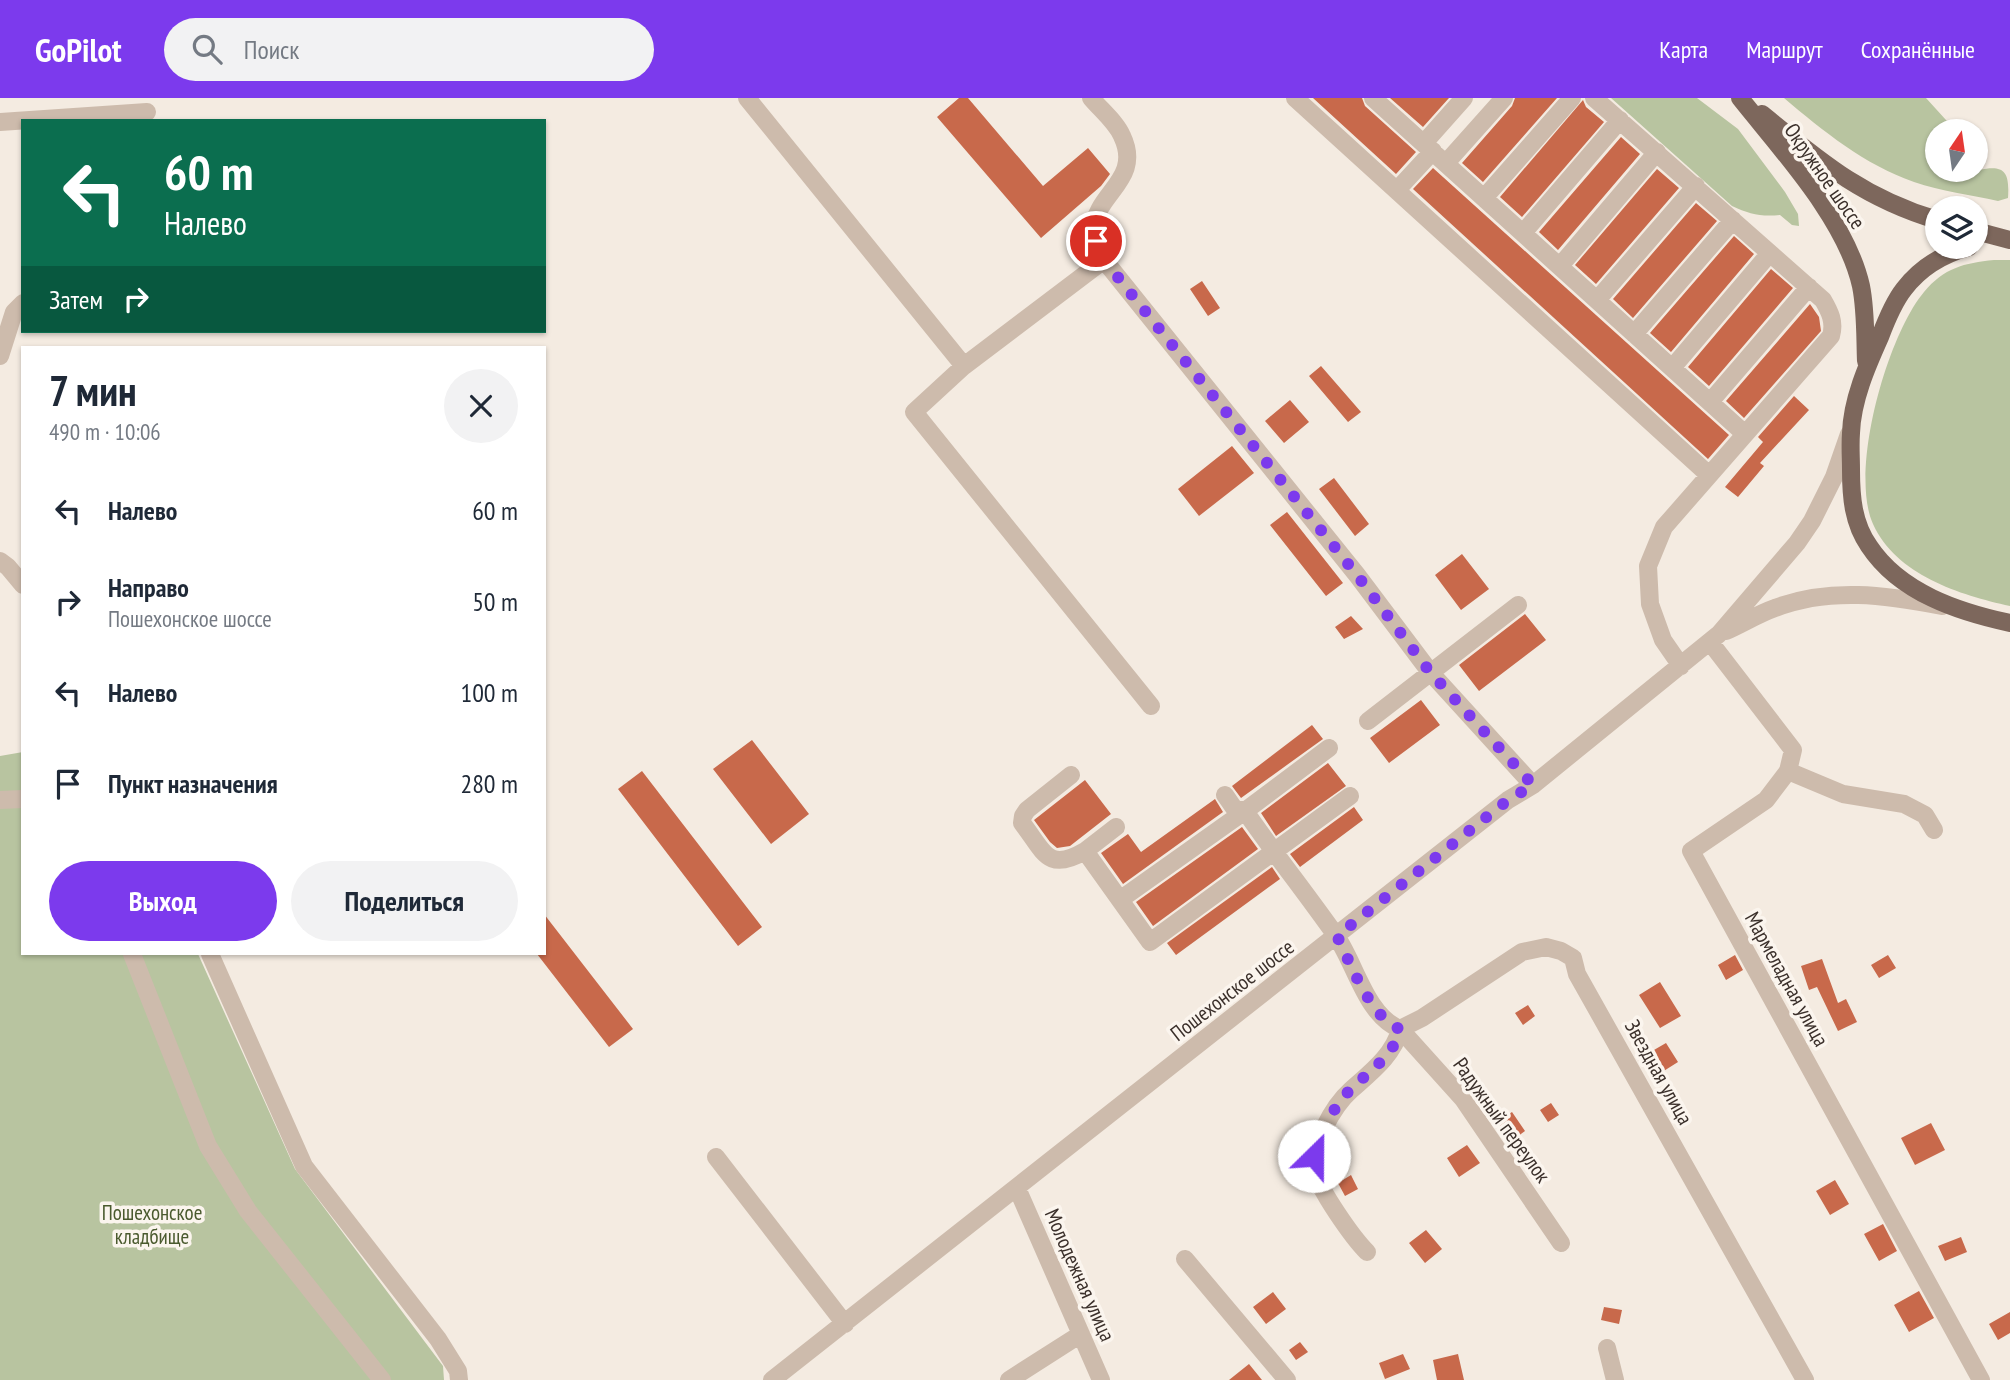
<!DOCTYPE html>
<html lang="ru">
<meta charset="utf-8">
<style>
body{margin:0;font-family:"PT Sans Narrow",sans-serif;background:#f2f2f3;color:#1f2937;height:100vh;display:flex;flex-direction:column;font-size:26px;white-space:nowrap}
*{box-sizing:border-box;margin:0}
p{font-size:23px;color:#747a83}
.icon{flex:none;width:38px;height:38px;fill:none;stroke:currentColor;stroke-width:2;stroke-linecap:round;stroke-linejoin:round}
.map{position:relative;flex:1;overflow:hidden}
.side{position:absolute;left:21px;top:248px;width:525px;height:609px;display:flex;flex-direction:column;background:#fff;border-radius:0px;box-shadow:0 2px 5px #0004}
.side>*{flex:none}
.hud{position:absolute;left:21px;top:21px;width:525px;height:214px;border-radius:0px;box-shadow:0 2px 5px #0004;background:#0b6e4f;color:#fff;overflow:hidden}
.needle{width:46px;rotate:13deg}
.fabs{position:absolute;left:1925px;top:21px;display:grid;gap:14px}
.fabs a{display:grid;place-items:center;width:63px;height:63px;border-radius:50%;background:#fff;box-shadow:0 2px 5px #0004;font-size:35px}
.pin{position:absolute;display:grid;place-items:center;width:60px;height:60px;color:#fff;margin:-30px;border:4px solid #fff;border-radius:50%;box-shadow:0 2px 7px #0007}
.me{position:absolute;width:77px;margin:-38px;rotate:23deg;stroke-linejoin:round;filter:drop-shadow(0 0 5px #0008)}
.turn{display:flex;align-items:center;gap:24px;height:147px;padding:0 28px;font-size:32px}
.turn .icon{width:91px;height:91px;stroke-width:2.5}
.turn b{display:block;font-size:49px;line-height:60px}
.then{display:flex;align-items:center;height:66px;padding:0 28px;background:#0003;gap:14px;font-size:26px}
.round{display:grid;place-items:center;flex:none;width:74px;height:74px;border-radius:37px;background:#f2f2f3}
.head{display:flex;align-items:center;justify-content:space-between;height:119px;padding:0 28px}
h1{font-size:42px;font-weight:800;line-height:52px}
.button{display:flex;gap:14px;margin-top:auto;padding:14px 28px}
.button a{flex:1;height:80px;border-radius:42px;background:#7c3aed;color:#fff;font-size:28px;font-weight:800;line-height:80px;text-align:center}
.button a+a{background:#f2f2f3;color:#1f2937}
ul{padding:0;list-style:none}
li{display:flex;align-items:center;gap:21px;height:91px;padding:0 28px}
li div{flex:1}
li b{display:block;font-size:26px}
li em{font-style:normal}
header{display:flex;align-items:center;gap:42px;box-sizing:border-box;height:98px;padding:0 35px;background:#7c3aed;color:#fff}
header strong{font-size:33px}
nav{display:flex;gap:38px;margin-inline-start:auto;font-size:24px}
.search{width:490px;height:63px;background:#f2f2f3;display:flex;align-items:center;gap:18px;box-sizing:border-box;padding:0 24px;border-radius:38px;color:#747a83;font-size:26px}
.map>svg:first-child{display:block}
.green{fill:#b8c4a0}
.building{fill:#c8694b}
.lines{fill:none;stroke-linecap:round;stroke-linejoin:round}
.minor{stroke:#cdbbac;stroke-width:18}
.major{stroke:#7d675c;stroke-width:18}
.route{stroke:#7c3aed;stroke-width:12;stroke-dasharray:0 21.6}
.labels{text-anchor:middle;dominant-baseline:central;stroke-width:7;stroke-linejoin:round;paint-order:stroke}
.street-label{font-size:21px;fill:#3b302b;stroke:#fbf5ee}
.park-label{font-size:21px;fill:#4a5a2e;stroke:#fbf5ee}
</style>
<header>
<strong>GoPilot</strong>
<div class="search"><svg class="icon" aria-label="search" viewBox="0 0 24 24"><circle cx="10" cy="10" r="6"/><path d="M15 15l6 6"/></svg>Поиск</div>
<nav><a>Карта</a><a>Маршрут</a><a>Сохранённые</a></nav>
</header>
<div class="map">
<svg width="2010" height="1282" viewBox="0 0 2010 1282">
<rect width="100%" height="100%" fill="#f4ebe1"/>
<path class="green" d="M1611,0h86l41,31 47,63 13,22 1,12 -7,-1 -12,-10c-19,2 -31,-1 -48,-9z
M1784,0h142l30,33h-19v39h39v-24l4,2 -1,22c24,-5 31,0 29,28l-10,3c-27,-6 -57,-10 -84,-19 -49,-17 -91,-51 -130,-84z
M1994,162h16v346c-50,-11 -114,-31 -137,-82 -24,-53 14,-188 51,-232 20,-24 40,-29 70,-32z
M23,654v202h175l97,215 148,197 1,14h-444v-624z"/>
<path class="building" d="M959,0h9l75,88 45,-38 22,26 -9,12 -60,52 -104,-121z
M1313,0h49l3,8 51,46 -20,22z
M1390,0h59l-26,29z
M1515,0h42l-74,84 -21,-19 50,-57z
M1583,2l3,7 18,15 -82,95 -22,-20z
M1621,39l19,17 -82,96 -19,-18z
M1433,70l296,267 -21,24 -295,-270z
M1657,71l22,19 -83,96 -21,-19z
M1696,105l21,18 -84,97 -20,-19z
M1734,138l20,18 -83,98 -21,-19z
M1771,171l22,19 -84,98 -21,-19z
M1202,183l18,27 -12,8 -18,-27z
M1810,206l9,13 2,14 -77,87 -18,-17z
M1321,268l40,46 -13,10 -39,-46z
M1794,298l15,14 -49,53 4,3 -26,31 -13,-10 38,-45 -5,-5z
M1290,302l19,22 -25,21 -19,-22z
M1232,348l22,27 -55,43 -21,-27z
M1334,380l35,46 -14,12 -36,-47z
M1287,414l56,71 -17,13 -56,-71z
M1462,456l27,35 -28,21 -26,-35z
M1525,516l21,26 -67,51 -20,-26z
M1351,518l12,13 -19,10 -9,-12z
M1421,602l19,25 -51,38 -19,-25z
M1312,627l11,14 -82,59 -9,-12z
M752,642l57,74 -38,30 -58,-75z
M1328,665l18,23 -70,50 -15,-23z
M642,673l120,156 -24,19 -120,-157z
M1085,682l26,34 -41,32 -13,2 -7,-6 -16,-22z
M1215,701l8,13 -100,72 -22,-31 27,-19 13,18z
M1354,709l9,13 -63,47 -10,-13z
M1242,729l16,22 -105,77 -17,-24z
M1272,769l8,12 -104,76 -9,-12z
M544,816l89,115 -24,18 -72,-93h7z
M1735,857l8,15 -17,10 -8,-15z
M1888,857l8,13 -17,10 -8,-13z
M1822,861l16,44 8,-4 11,23 -19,9 -21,-44 -8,3 -8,-24z
M1660,884l21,34 -21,12 -21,-33z
M1528,907l7,11 -12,9 -8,-12z
M1666,945l12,19 -19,12 -12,-20z
M1551,1005l8,12 -11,7 -8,-12z
M1512,1014l13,19 -15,11 -13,-20z
M1931,1025l14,27 -30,15 -14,-27z
M1467,1047l13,18 -21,14 -12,-19z
M1351,1077l7,14 -13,7 -7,-13z
M1835,1082l14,24 -19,11 -14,-24z
M1883,1126l14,27 -18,10 -15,-27z
M1426,1132l16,19 -17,14 -16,-20z
M1961,1139l6,15 -22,9 -7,-15z
M1919,1193l15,27 -25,14 -15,-27z
M1273,1194l13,17 -20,15 -13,-17z
M1604,1209l18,3 -3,14 -18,-4z
M2010,1214v21l-12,7 -9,-16z
M1300,1244l8,10 -12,8 -7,-10z
M1403,1256l7,15 -25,10 -6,-16z
M1458,1256l6,26h-27l-4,-20z
M1249,1266l13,16h-33z"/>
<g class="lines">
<path class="minor" d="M747,0l217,268
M1091,0c10,12 25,24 31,38 21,44 -27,57 -28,93 0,11 5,21 10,31
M1295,0l414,377
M1373,0l372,336
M1594,0l229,202c7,12 12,22 8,36l-167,191 -16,39 2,38 13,36 18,26
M0,24l147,-10
M1424,45l40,-45
M1446,65l58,-65
M1397,92l36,-39
M1484,100l88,-100
M1523,135l97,-113
M1560,168l97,-114
M1597,202l99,-114
M1634,236l99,-114
M0,258l14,-44 9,-9
M1672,270l98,-115
M1710,304l99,-115
M0,463l8,6 15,18
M1726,533c16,-7 32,-17 49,-23 54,-21 112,-13 167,-2
M1710,544l83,108 -5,21 -22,29 -75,51 290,529
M1151,608l-237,-294 50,-46 140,-106 253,315 73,97 103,113
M1368,623l150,-116
M1788,673l55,23 61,10 21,11 9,15
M1071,677l-44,35 -4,6 -1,7c22,28 25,50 63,28l65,91 200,-146
M1225,697l9,13 11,3c29,42 60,81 89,122 21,28 31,82 66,96l63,70 98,144
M0,702l23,-1
M1085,753l31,-24
M1121,801l124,-88 84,-63
M132,856l76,192 40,65 134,169
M210,856l94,212 134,173 20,32 1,9
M1400,931l22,-11 100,-66 24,-5 15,4 12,7 4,16 228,406
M716,1059l129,167
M1017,1090l84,192
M1367,1154c-14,-14 -48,-62 -52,-81 -5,-24 18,-65 36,-81 19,-17 43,-35 49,-61
M1185,1161l102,121
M1607,1250l8,32
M772,1282l736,-580 25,-15 186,-151 78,-91 15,-22 22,-44 15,-43
M1009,1282l72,-46"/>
<path class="major" d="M1740,0c42,53 106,121 121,188 5,25 4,50 5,75
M1762,16c59,48 101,84 175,106
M1976,133l34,9
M1969,149c-26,7 -49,21 -65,42 -11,14 -18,32 -24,48 -13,29 -28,63 -29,96 -1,12 0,25 0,37 0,27 2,53 18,76 31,47 90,66 141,77"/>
</g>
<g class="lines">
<path class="route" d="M1096,143l8,19 253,315 73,97 103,113 -25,15 -171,136c14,28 33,81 63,93 -6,28 -33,43 -52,63 -16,17 -27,41 -34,64"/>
</g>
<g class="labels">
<g class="street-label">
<text transform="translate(1825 78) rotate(55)">Окружное шоссе</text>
<text transform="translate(1787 881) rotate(61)">Мармеладная улица</text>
<text transform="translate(1232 892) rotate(-38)">Пошехонское шоссе</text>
<text transform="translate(1659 974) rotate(61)">Звездная улица</text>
<text transform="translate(1502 1022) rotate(54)">Радужный переулок</text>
<text transform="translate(1080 1177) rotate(66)">Молодежная улица</text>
</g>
<g class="park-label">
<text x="152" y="1114">Пошехонское<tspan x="152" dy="24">кладбище</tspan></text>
</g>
</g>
</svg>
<div class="fabs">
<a><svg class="needle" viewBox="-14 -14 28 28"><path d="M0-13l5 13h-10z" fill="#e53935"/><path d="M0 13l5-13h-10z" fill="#747a83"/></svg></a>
<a><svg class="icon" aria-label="layers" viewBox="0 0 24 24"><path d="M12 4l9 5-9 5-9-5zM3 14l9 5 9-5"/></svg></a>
</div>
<div class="pin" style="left:1096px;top:143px;background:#d93025"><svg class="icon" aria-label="arrive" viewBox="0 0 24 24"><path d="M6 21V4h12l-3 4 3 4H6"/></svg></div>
<svg class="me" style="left:1314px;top:1058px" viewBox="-20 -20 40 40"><circle r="19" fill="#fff"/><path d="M0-13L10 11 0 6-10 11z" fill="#7c3aed"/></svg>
<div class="hud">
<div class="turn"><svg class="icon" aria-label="left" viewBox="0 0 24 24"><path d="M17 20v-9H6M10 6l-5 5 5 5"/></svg><div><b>60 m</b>Налево</div></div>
<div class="then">Затем<svg class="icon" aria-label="right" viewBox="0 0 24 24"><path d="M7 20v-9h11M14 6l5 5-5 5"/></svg></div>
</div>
<section class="side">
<div class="head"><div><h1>7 мин</h1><p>490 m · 10:06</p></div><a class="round"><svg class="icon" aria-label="close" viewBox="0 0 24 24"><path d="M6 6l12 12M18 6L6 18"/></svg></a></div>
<ul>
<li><svg class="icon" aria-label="left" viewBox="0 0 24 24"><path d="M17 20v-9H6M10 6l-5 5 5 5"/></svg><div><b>Налево</b></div><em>60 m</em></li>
<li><svg class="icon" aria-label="right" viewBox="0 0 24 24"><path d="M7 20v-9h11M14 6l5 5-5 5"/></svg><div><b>Направо</b><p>Пошехонское шоссе</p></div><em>50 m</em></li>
<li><svg class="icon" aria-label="left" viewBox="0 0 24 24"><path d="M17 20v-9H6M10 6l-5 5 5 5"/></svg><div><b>Налево</b></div><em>100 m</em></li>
<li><svg class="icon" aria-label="arrive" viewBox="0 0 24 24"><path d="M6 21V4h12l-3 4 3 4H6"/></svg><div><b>Пункт назначения</b></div><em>280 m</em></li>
</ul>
<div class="button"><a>Выход</a><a>Поделиться</a></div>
</section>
</div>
